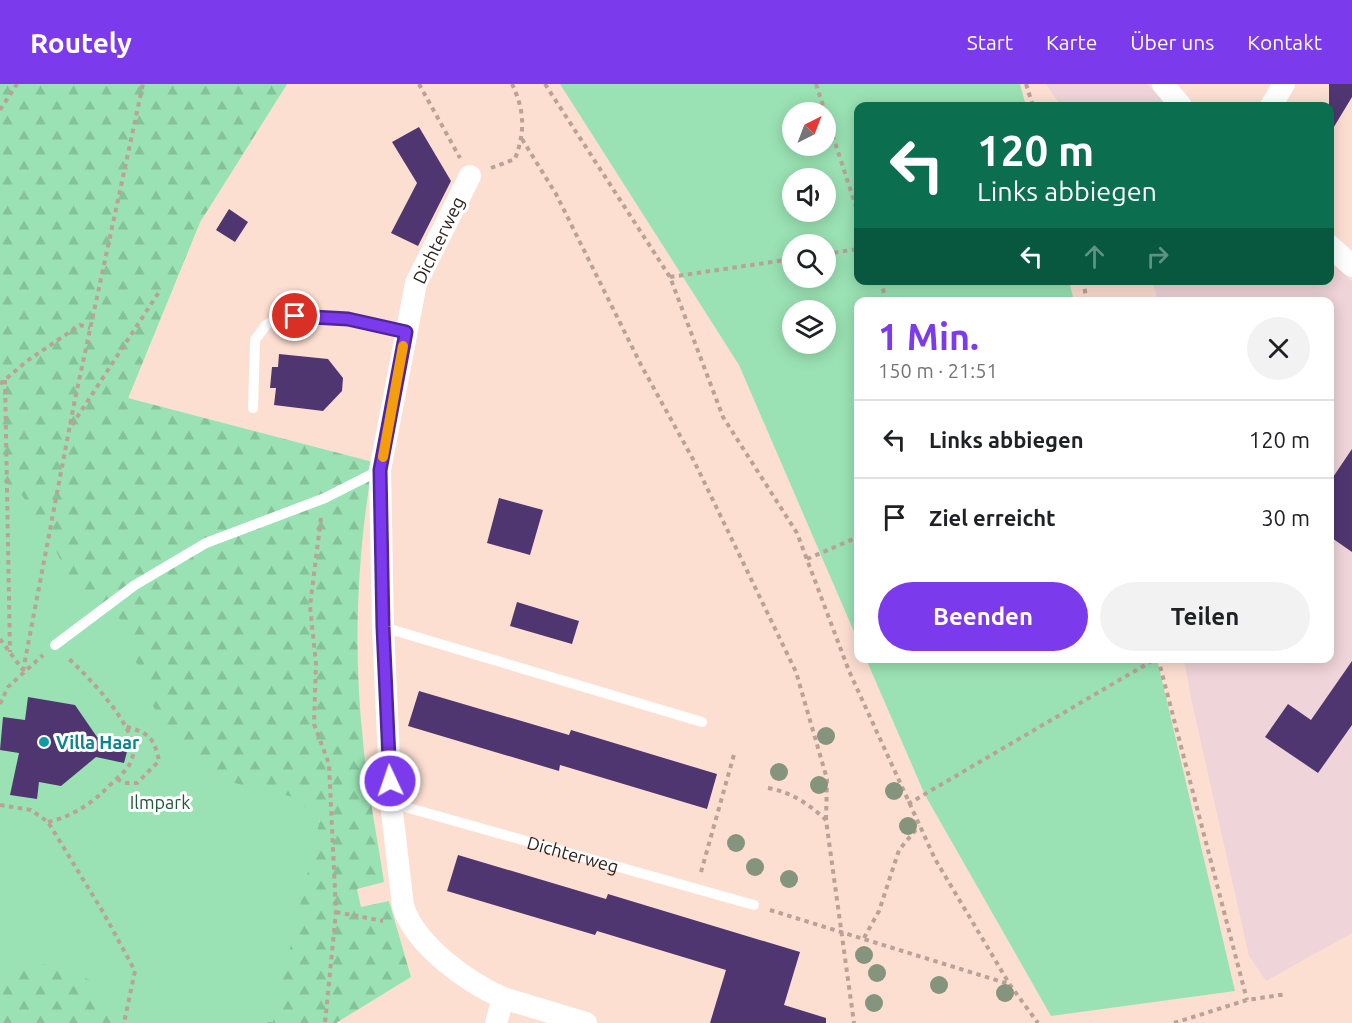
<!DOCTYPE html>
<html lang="de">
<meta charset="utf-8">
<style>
body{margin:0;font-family:Ubuntu,sans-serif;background:#f2f2f2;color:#202124;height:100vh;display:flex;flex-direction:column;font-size:22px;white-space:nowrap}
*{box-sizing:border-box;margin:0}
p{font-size:20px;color:#757577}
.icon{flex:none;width:33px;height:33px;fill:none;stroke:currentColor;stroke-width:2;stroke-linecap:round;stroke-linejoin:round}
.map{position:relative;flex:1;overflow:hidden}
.panel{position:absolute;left:854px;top:213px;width:480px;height:366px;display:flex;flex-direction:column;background:#fff;border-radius:12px;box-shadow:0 3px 15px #0003}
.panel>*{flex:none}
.top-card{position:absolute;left:854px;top:18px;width:480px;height:183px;border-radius:12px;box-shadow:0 3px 15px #0003;background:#0b6e4f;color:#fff;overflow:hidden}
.needle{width:39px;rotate:42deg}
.tools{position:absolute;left:782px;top:18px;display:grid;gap:12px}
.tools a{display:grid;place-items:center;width:54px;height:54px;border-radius:50%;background:#fff;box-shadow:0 3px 15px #0003;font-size:30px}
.pin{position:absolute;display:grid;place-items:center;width:51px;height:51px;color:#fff;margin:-26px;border:3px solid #fff;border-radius:50%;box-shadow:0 2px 6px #0007}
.me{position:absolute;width:66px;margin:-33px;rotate:357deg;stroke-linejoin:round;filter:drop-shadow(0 0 4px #0008)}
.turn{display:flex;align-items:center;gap:21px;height:126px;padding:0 24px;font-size:27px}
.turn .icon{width:78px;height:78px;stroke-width:2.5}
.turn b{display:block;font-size:42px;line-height:51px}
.lanes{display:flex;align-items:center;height:57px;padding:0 24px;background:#0003;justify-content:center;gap:30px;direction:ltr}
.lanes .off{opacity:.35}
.round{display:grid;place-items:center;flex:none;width:63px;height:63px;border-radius:32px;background:#f2f2f2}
.headline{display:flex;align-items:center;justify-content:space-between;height:102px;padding:0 24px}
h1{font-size:36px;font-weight:700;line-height:45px;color:#7c3aed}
.button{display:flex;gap:12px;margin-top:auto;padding:12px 24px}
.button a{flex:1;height:69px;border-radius:36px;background:#7c3aed;color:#fff;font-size:24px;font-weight:700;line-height:69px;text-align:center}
.button a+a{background:#f2f2f2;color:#202124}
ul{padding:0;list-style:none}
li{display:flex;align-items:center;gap:18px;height:78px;padding:0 24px;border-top:2px solid #e0e0e0}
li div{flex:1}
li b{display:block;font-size:22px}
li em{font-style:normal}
header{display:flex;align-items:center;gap:36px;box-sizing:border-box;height:84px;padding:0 30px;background:#7c3aed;color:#fff}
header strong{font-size:28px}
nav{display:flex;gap:33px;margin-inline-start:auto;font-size:21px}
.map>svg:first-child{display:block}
.education{fill:#efd4d9}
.green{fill:#9ae2b3;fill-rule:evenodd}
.forest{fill:url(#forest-firs)}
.building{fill:#503671}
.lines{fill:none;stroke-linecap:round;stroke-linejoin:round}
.path{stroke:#baa297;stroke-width:4;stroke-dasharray:4.5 4.5;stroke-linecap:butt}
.lane{stroke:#fff;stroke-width:10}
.street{stroke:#fff;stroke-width:22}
.tree{fill:#85947d}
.route-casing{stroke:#51269a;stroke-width:15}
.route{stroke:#7c3aed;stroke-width:10}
.slow{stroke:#f59e0b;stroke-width:10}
.culture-dot{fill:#0f9aa8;stroke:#fff;stroke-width:2}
.labels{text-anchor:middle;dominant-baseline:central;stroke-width:6;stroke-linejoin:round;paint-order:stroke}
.street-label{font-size:18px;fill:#2f221c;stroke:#fff}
.culture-label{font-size:18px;font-weight:bold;fill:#0d838f;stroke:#fff;text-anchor:start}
.park-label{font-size:18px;fill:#225738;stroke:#fff}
</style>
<header>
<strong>Routely</strong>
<nav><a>Start</a><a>Karte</a><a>Über uns</a><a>Kontakt</a></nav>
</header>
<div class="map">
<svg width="1352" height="939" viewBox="0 0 1352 939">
<defs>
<pattern id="forest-firs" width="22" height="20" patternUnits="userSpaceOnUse" patternTransform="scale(1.5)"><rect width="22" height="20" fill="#9ae2b3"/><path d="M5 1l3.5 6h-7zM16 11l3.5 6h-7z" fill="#85c299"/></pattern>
</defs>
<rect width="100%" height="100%" fill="#fddfd2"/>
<path class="education" d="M1046,0h101l21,22h-107z
M1329,177l23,20v652l-86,48 -17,-25 -58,-258 -7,-39 145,-1v-356l-171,-1 -6,-20 177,-1z"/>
<path class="green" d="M0,0h287l-87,138 -72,176 192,421 -35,204h-285z
M560,0h460l6,22h-168v174l211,1 5,20 -216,1v339l-119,-276zM792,28h33v34h-33zM792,94h33v34h-33zM792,160h33v34h-33zM792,226h33v34h-33z
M866,575h291l78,332 -184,25 -126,-221z"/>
<path class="forest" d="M0,0h287l-87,138 -72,176 245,64c-16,92 -20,187 -10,279 4,47 14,94 21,141l-27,7 4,18 28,-6 22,76 -75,46h-94l31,-1 47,-203 -27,-22 -84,-20 -55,-69 -36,-93 -49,-37 -20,-42 -28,-42 -21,-15z
M49,879l46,19 22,41h-117v-48z"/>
<path class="building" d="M1329,0h23v13l-23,38z
M419,43l32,54 -33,65 -27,-13 26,-50 -25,-41z
M229,125l19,13 -13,20 -19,-12z
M279,270l49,5 15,19 -1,13 -19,20 -49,-6 2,-17h-6l2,-21h6z
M1352,365v103l-23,-16v-53z
M499,414l44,12 -13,45 -43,-12z
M517,518l62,19 -7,23 -62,-18z
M1352,577v64l-34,48 -53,-36 23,-33 23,16z
M419,607l150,44 2,-5 146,44 -10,35 -147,-44 -1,6 -151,-45z
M28,613l47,8 22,32 32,7 -5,19 -28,-6 -35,29 -22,-4 -2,17 -27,-4 9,-42 -19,-3 3,-33 22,3z
M458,771l148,44 2,-5 192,58 -16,53 42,13v5h-116l16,-53 -129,-39 -2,4 -148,-44z"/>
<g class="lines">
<path class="path" d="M419,0l41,74
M545,0l125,193 53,140 74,116 52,138 86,188 75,126 28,38
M816,0l42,129
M1026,0l7,22
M0,26l17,-26
M522,55l34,55 85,171 53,96 102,211 31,107 -1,41
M491,84l24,-9c10,-27 10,-48 -3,-75
M825,170l33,-5
M670,193l122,-18
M880,196l7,22
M1083,196l4,22
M5,296l5,272
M0,300l27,-23 53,-36 10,3
M72,341l87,-133
M321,434l-11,88 6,58 -2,60 15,40 7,148 -11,111
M807,475l51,-22
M0,555l23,31
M1158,574l89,342
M23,587l52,-272 68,-315
M0,620l8,-17 35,-32
M117,695l7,4h13l22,-22c-5,-25 -11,-28 -35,-35
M768,704c23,4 41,16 58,32l28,203
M908,720l249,-146
M0,721l31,5 17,12 55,90 32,59 -11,52
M48,738c25,-6 45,-19 63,-38 9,-9 19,-15 22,-29 6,-26 -46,-80 -65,-97
M701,788l34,-121
M770,826l239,74
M336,828l47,9
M864,854l15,-27 20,-61 20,-24
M1174,939l73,-23 40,-6"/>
<g class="lane">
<path d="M253,324l2,-68 11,-15 17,-10 65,4 58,13"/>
<path d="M383,543l319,95"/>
<path d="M55,561l80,-60 71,-42 119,-45 55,-28"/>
<path id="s1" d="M391,719l363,102"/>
</g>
<path class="street" d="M1163,0l18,22
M1271,22l13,-22
M470,92l-54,107 -36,187 3,157 8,176 12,103c12,39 64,76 100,92l-7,25
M1329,161l23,21
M503,914l83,25"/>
</g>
<g class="tree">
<circle cx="826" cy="652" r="9"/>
<circle cx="779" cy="688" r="9"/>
<circle cx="819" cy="701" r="9"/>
<circle cx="894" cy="707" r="9"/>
<circle cx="908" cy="742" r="9"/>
<circle cx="736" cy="759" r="9"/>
<circle cx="755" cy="783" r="9"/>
<circle cx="789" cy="795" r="9"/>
<circle cx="864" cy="871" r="9"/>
<circle cx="877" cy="889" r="9"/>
<circle cx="939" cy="901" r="9"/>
<circle cx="1005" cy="909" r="9"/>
<circle cx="874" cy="919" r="9"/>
</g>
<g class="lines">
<defs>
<path id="route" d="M295,232l53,3 58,13 -26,138 3,157 7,154"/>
</defs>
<use href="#route" class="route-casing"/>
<use href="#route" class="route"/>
<path class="slow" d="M383,373l20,-111"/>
</g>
<circle class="culture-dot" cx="44" cy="658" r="6"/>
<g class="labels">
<g class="street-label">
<text transform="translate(438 156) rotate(-64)">Dichterweg</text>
<text stroke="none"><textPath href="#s1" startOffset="189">Dichterweg</textPath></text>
</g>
<g class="culture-label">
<text x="56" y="658">Villa Haar</text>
</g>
<g class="park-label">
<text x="160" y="718">Ilmpark</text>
</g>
</g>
</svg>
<div class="tools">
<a><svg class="needle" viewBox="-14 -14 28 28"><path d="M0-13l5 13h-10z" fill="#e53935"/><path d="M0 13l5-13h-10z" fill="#757577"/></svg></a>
<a><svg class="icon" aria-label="sound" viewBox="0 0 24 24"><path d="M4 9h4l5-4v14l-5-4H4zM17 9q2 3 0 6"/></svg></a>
<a><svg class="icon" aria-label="search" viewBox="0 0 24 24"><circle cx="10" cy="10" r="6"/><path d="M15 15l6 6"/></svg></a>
<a><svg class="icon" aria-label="layers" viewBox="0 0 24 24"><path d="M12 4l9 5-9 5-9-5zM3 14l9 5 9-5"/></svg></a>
</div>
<div class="pin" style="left:295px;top:232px;background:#d93025"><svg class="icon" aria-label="arrive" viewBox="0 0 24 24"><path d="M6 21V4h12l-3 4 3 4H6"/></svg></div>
<svg class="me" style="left:390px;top:697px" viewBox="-20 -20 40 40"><circle r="17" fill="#7c3aed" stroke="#fff" stroke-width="3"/><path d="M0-11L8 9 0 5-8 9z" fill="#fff"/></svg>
<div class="top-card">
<div class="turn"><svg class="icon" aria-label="left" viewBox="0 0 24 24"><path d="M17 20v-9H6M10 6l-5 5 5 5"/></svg><div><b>120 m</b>Links abbiegen</div></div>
<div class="lanes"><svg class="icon" aria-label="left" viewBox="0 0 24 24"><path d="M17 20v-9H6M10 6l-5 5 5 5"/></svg><svg class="icon off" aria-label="ahead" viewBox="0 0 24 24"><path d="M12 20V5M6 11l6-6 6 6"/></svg><svg class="icon off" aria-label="right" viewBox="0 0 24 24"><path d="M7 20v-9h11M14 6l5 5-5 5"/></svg></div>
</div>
<section class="panel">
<div class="headline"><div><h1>1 Min.</h1><p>150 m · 21:51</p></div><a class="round"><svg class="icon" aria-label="close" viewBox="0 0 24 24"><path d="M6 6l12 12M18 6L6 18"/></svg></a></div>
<ul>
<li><svg class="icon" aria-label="left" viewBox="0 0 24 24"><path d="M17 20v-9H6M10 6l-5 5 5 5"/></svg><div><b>Links abbiegen</b></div><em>120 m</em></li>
<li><svg class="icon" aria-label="arrive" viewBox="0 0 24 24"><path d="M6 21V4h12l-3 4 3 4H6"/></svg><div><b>Ziel erreicht</b></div><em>30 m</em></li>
</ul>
<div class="button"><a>Beenden</a><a>Teilen</a></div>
</section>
</div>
